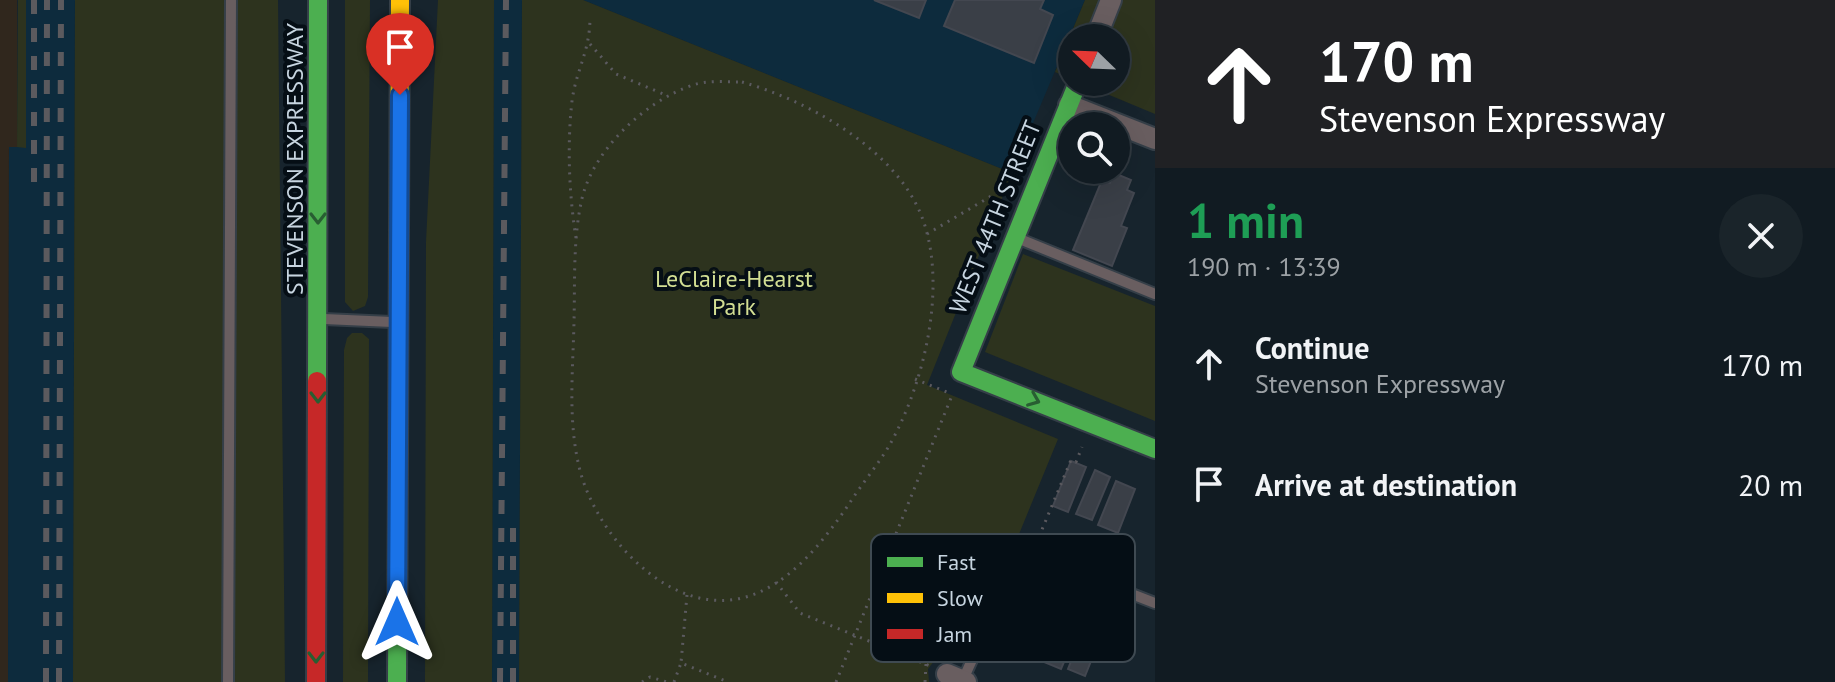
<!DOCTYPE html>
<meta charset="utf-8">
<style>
body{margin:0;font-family:"PT Sans",sans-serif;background:#1a242a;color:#f1f3f6;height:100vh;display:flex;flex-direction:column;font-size:30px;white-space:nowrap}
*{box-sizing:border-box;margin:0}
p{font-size:26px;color:#9ca1a5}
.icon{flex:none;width:44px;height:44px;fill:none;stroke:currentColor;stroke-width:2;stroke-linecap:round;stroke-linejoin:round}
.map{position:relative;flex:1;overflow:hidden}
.side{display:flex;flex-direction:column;background:#111b22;width:680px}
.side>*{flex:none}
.hud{background:#202124;color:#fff;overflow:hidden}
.needle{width:52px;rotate:293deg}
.controls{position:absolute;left:1058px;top:24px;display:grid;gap:16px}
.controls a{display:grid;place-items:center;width:72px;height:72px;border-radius:50%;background:#111b22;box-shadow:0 8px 32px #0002,0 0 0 2px #303940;font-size:40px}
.pin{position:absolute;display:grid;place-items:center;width:68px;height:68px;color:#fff;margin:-82px -34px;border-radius:50% 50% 50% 0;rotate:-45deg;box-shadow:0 0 8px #0007}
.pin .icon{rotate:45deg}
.me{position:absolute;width:88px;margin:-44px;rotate:0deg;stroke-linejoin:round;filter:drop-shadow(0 0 6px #0008)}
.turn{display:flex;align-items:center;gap:28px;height:168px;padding:0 32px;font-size:36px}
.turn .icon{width:104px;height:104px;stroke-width:2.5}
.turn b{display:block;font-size:56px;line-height:68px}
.round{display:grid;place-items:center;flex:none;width:84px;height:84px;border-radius:42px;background:#1a242a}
.summary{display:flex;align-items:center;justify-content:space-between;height:136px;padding:0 32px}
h1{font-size:48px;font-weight:700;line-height:60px;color:#1e9e55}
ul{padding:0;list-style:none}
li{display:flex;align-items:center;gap:24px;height:120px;padding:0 32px}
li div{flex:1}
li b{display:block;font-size:30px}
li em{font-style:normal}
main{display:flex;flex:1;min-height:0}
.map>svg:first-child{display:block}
.industrial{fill:#30271d}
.built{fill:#0d2b3d}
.green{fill:#2d331e}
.building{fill:#3a3f47;stroke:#434750;stroke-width:2}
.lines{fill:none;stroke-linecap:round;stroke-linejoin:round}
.lane-casing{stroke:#353f48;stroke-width:14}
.street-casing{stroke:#353f48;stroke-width:24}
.fast-casing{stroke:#353f48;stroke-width:22}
.slow-casing{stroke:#353f48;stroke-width:22}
.jam-casing{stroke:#353f48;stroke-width:22}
.path{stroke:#5b5a5f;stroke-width:3;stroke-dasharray:2 6;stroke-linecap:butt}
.lane{stroke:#695e60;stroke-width:10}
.street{stroke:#695e60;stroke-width:20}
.fast{stroke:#4caf50;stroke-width:18}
.slow{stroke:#ffc107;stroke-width:18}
.jam{stroke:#c62828;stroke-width:18}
.rail{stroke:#5b5a5e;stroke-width:6;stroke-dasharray:14 14;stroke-linecap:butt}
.oneway{stroke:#285e32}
.route-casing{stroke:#114b97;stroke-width:20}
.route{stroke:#1a73e8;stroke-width:14}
.labels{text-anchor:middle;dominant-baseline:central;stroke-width:8;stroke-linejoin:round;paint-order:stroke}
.street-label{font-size:24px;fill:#c7d5e0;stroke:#050e15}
.park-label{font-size:24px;fill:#d2de93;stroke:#050e15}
.key{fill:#050e15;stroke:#3f4a52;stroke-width:2}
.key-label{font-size:22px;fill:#c7d5e0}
</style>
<main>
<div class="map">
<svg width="1155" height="682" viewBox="0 0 1155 682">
<rect width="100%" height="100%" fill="#17242d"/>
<path class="industrial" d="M0,0h17v147h-8l-1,535h-8z"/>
<path class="built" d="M26,0h49l-2,682h-65l1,-535h17z
M494,0h28l-3,682h-27z
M583,0h502l-73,173z"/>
<path class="green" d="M18,0h8v148l-9,-1z
M75,0h203l7,682h-212z
M345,0h25l-2,297 -3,9 -12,5 -8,-9z
M438,0h56l-2,682h-67l1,-440z
M522,0h61l429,173 -85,212 131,54 -89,217 -9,-5 -20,2 -12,16 1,13h-410z
M1085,0h70v114l-77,-32h38v-44h-44v41l-17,-7z
M1023,254l132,52v115l-170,-69z
M352,333h10l7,6 -1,343h-25l1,-332 3,-12z"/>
<path class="building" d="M874,0h52l-7,18z
M955,0h89l-4,9 13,6 -19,48 -90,-37z
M1114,173l17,7 -4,10 7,3 -13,33 6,2 -15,38 -39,-16 29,-70 8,3z
M1071,461l15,6 -18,45 -15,-6z
M1095,470l15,7 -18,43 -16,-6z
M1116,481l19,8 -17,44 -20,-8z
M1058,627l18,7 -15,35 -17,-7z
M1082,634l17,7 -14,35 -17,-7z"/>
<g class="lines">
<defs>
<path id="lane" d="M1017,238l138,56
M324,319l68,3
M228,682l3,-682
M962,682l59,-131 134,52"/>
<path id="street" d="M1096,38l15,-38
M1069,105l86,34
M947,674l19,8"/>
<path id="fast" d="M1078,82l-117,290 194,77
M317,381l1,-381
M397,682l2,-452"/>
<path id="slow" d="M399,230l1,-230"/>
<path id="jam" d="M316,682l1,-301"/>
</defs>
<use href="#lane" class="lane-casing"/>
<use href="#street" class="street-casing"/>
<use href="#fast" class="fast-casing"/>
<use href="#slow" class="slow-casing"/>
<use href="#jam" class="jam-casing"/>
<path class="path" d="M590,44l26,30 52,22
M742,82c64,18 148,64 177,128 31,69 6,173 -30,236 -12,20 -28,39 -40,58 -31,45 -75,102 -137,96 -64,-6 -122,-78 -134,-138 -10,-46 -5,-94 -4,-140 1,-39 -1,-81 7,-119 10,-52 64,-102 112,-118 14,-5 33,-3 49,-3z
M927,234l83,-49
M576,238c-7,-44 -9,-93 -4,-137 4,-31 18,-49 18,-84
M915,379l34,14
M1036,544l35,-84 5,2 6,-15
M776,582l24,31 130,53
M687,595l-6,68 47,19
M642,682l8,-5 17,5
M674,682l7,-19
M836,682l117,-289
M925,682l1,-18 11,-15 27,-1"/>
<use href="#lane" class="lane"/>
<use href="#street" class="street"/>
<use href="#fast" class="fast"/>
<use href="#slow" class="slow"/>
<use href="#jam" class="jam"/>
<path class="rail" d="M34,0v192
M46,682l1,-682
M59,682l2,-682
M500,682l6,-682
M513,682v-168"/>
</g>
<defs><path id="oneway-chevron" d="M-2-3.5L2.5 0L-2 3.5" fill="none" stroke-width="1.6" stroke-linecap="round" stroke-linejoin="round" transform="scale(2)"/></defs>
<g class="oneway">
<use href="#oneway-chevron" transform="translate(318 218) rotate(90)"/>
<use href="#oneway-chevron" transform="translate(318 397) rotate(90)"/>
<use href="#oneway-chevron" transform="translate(1034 400) rotate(22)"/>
<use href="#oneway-chevron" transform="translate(316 657) rotate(90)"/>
</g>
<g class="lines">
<defs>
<path id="route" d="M397,622l3,-527"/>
</defs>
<use href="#route" class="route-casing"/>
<use href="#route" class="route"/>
</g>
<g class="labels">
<g class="street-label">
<text transform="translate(294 159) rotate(-90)">STEVENSON EXPRESSWAY</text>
<text transform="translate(995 217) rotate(-68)">WEST 44TH STREET</text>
</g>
<g class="park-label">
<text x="734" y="278">LeClaire-Hearst<tspan x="734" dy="28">Park</tspan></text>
</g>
</g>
<rect x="871" y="534" width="264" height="128" rx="12" class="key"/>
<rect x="887" y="557" width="36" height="10" fill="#4caf50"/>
<rect x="887" y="593" width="36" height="10" fill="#ffc107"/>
<rect x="887" y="629" width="36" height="10" fill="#c62828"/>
<g class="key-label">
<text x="937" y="570">Fast</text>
<text x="937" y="606">Slow</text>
<text x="937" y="642">Jam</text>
</g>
</svg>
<div class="controls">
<a><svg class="needle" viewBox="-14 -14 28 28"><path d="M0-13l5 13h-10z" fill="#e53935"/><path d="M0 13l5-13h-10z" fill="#9ca1a5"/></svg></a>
<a><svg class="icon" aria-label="search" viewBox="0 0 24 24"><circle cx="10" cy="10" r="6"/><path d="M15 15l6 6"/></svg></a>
</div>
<div class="pin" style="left:400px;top:95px;background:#d93025"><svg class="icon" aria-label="arrive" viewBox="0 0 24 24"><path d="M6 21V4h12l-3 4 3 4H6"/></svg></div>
<svg class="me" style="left:397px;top:622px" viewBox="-20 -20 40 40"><path d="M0-17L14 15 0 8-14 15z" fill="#1a73e8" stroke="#fff" stroke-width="4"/></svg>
</div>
<section class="side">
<div class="hud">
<div class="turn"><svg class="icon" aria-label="ahead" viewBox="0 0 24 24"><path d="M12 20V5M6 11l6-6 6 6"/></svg><div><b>170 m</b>Stevenson Expressway</div></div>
</div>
<div class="summary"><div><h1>1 min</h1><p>190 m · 13:39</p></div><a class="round"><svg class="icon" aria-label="close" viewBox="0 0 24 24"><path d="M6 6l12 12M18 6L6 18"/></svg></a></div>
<ul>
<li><svg class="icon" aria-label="ahead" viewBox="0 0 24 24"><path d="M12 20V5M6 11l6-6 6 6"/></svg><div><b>Continue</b><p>Stevenson Expressway</p></div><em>170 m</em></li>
<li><svg class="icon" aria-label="arrive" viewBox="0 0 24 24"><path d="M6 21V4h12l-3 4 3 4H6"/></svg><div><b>Arrive at destination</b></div><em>20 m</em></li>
</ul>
</section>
</main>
